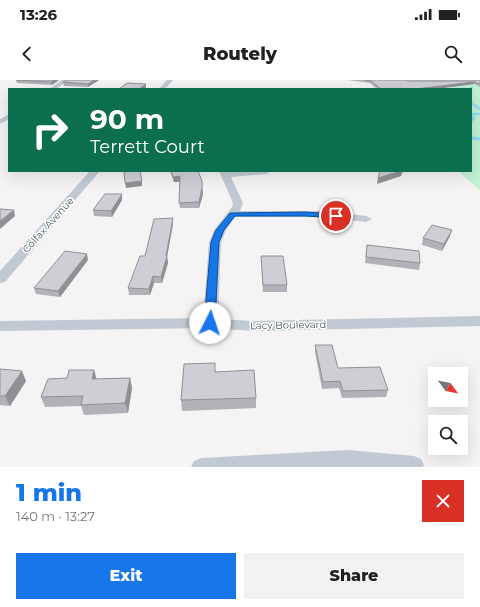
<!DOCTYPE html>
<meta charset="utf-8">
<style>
body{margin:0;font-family:Montserrat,sans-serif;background:#f2f2f2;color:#202124;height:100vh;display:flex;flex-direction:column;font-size:15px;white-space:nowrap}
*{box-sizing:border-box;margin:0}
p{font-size:13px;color:#757577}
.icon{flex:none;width:22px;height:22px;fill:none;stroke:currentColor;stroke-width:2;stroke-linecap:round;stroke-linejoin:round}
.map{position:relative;height:387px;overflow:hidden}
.drawer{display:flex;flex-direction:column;background:#fff;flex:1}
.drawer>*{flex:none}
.banner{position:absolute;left:8px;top:8px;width:464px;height:84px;border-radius:0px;box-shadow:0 4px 16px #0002;background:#0b6e4f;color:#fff;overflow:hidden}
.needle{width:26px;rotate:122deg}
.tools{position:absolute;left:428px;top:287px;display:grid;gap:8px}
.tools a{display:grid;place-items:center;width:40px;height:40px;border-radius:0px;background:#fff;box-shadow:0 4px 16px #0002;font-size:20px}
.pin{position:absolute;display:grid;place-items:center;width:34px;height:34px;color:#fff;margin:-17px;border:2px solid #fff;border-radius:50%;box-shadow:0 1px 4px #0007}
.me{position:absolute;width:44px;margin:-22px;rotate:4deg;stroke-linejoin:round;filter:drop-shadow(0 0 3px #0008)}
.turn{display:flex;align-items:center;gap:14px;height:84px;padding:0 16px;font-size:18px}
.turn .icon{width:52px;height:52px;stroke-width:2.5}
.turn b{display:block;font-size:28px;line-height:34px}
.round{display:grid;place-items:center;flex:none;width:42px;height:42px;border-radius:0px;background:#f2f2f2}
.summary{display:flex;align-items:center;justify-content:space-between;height:68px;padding:0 16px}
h1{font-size:24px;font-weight:800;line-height:30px;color:#1777ea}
.action{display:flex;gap:8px;margin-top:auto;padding:8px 16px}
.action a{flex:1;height:46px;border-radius:0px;background:#1777ea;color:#fff;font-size:16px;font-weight:800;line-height:46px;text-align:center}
.action a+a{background:#f2f2f2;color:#202124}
.status{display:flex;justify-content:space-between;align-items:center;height:28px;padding:0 20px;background:#fff;direction:ltr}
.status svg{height:11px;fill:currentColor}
header{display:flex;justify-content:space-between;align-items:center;height:52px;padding:0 16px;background:#fff;font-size:18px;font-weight:800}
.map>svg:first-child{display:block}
.green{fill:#c2f1d4}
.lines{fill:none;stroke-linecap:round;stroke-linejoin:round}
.stream-far1{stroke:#8fddef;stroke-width:2.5}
.stream{stroke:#8fddef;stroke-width:3}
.street{fill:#c1cad2;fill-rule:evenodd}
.wall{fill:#b0b2b7}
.shaded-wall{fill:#909195}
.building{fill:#cdcfd5;stroke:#909195}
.route{fill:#1777ea;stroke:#0f4d98}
.labels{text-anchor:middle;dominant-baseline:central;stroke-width:3;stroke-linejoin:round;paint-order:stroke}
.street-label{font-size:10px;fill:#4a5661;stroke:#fff}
</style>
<div class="status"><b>13:26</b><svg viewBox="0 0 49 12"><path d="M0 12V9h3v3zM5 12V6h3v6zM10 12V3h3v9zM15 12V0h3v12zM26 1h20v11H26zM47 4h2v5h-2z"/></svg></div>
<header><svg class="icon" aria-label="back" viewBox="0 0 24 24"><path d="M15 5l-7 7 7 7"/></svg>Routely<svg class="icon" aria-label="search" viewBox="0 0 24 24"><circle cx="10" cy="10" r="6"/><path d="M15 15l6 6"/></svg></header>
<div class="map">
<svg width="480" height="387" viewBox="0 0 480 387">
<rect width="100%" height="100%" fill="#f5f3f3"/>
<path class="green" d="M480,2v108l-22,-19h13v-82h-21l4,-6z"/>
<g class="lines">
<path class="stream-far1" d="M468,9l4,-1
M471,23l9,6
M471,34l3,4 -3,3
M471,34h9"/>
<path class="stream" d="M471,58l9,1"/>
<path class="street" d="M62,0h7l-13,9h-7z
M167,0h6l-8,9h-6z
M405,0h73l-3,2h-67z
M9,34v5l-9,5v-5z
M90,91h10l-95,111 -5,1v-12z
M219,91h52l-5,3 -35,3 12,26 -3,8h81l45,5 6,3 -6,3 -45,-5h-86l-9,13 -5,13 -3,76 36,2 226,-5v10l-226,5 -44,-3 -210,3v-10l203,-3 6,-75 5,-13 18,-23 1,-4z
M348,370l66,6 7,3 3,6 -1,2h-232l3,-6 7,-3z"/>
</g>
<path class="wall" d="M16,0h43l-7,5 -35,-2z
M99,0l-11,7 -24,-1 -1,-4z
M348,0h59l1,1h68l4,-1v7l-6,-3 -38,5h-59l-7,-6z
M170,91h28l4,10 1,13 -4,14h-19l-1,-5 1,-21h-6z
M122,120l-10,17 -18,-1 -1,-6z
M173,144l-6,33 1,6 -6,20h-8l-4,12h-21l-1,-7 17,-32z
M450,156l-8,15 -20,-6 1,-7z
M367,165l53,18 -1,7 -54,-7 1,-12z
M261,176l26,29v7h-24z
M88,180l-28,37 -24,-3 -2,-6z
M315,265l23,23 50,22 -2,7 -44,1 -3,-10 -17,1 -7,-37z
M0,289l26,12 -16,25 -10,-1z
M94,290l2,9 34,-1 2,10 -4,25 -44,2 -3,-9 -36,1 -4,-10 26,-19z
M215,291l41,27v10l-74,3 -1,-11z"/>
<path class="shaded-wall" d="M54,0h5l-7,5 -1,-3z
M94,0h5l-11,7v-3z
M474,2v2l-38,5h-20z
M146,4v4l-2,1h-5z
M401,91h2l-2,5 -24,8 1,-6z
M180,96l1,6h-7l-1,-5z
M142,101v5l-16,2 -1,-5z
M202,108l1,6 -4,14v-6z
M122,114v6l-10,17 -1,-6z
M14,130l1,6 -15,13v-8z
M173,138v6l-6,33 1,6 -6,20 -1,-6z
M452,150l-2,6 -8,15 2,-7z
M87,174l1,6 -28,37 -2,-6z
M153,196l1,7 -4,12 -1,-6z
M94,290l3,10 -5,-1z
M22,291l4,10 -16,25 -5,-10z
M130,298l2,10 -4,25 -3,-10z"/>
<path class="building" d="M16,0h38l-3,2z
M67,0h27l-6,4 -25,-2z
M365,0h42l1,1h68l1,-1h3v4l-6,-2 -58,7h-35l-10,-8z
M127,3l19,1 -7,5h-20z
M124,91h16l2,10 -17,2z
M171,91h27l4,10v7l-3,14 -20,1 1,-27 -7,1z
M380,91h21l-23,7z
M105,114h17l-11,17 -18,-1z
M0,129l14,1 -14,11z
M173,138l-7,38h1l-6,21 -8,-1 -4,13 -21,-1 12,-32h5l9,-37z
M432,145l20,5 -8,14 -21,-6z
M367,165l52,6 1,12 -54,-6z
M65,171l22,3 -29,37 -24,-3z
M261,176h22l4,29h-24z
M315,265h17l6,23 42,-1 8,23 -45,1 -3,-10 -17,1z
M215,283v9l39,-2 2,28 -75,2 3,-36z
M0,289l22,2 -17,25h-5z
M69,290h25l-2,9 38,-1 -5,25 -44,2 2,-9 -42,1 7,-18 19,-1z"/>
<path class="route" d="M305,132l31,2 4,2 -4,2 -31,-2h-70l-11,14 -5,12 -4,81 -2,3h-7l-2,-3 7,-81 5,-12 14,-17z"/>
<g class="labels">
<g class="street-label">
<text transform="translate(48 145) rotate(-48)">Colfax Avenue</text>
<text transform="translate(288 245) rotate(-1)">Lacy Boulevard</text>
</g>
</g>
</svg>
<div class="tools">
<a><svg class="needle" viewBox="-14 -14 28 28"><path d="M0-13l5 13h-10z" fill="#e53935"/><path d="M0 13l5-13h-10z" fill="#757577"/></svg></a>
<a><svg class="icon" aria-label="search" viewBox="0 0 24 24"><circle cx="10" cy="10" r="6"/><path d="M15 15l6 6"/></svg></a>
</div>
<div class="pin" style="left:336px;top:136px;background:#d93025"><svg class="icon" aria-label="arrive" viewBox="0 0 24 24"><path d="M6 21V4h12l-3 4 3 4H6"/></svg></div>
<svg class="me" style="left:210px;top:243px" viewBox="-20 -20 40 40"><circle r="19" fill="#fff"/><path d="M0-13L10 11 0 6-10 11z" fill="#1777ea"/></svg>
<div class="banner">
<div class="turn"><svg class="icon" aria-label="right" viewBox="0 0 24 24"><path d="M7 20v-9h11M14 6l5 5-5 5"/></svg><div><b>90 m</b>Terrett Court</div></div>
</div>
</div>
<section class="drawer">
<div class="summary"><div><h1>1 min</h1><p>140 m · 13:27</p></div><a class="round" style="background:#d93025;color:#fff"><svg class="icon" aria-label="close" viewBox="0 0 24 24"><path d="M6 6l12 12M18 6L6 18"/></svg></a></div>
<div class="action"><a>Exit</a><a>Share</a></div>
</section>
